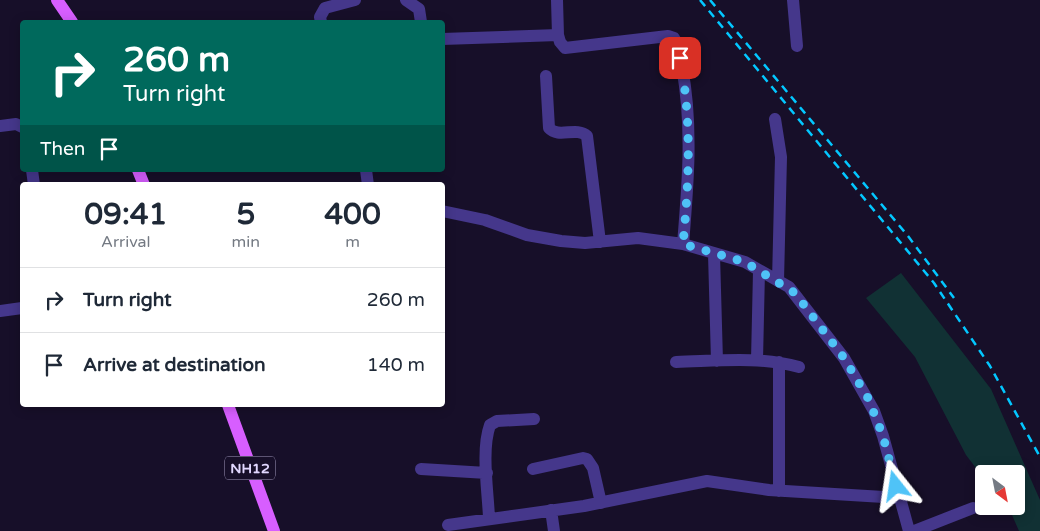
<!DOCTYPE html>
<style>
body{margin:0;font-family:"Varela Round",sans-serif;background:#f6f6f7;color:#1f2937;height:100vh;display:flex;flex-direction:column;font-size:19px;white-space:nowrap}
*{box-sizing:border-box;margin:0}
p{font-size:16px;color:#747a83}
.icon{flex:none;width:28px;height:28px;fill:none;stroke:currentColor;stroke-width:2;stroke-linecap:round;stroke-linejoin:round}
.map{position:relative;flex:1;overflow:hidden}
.details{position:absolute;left:20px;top:182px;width:425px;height:225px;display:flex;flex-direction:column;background:#fff;border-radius:5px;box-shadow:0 2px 12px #0003}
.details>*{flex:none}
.guide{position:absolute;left:20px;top:20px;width:425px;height:152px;border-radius:5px;box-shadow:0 2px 12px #0003;background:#00695c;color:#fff;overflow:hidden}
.needle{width:32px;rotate:148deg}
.controls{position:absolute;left:975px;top:465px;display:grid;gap:10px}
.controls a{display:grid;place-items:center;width:50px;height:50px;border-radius:5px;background:#fff;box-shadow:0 2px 12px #0003;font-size:25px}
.pin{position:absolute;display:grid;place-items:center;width:42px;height:42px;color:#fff;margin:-21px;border-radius:10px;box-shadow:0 2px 8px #0006}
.me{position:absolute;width:55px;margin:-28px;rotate:345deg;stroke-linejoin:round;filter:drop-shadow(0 0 4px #0008)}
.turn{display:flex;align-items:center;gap:18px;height:105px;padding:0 20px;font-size:22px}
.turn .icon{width:65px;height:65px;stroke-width:2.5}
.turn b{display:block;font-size:35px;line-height:42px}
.then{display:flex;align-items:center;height:48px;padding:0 20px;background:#0003;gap:10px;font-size:19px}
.eta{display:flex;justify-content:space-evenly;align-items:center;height:85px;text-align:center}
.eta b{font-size:30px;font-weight:700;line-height:35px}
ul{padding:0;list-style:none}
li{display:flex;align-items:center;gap:15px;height:65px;padding:0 20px;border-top:1px solid #e0e1e3}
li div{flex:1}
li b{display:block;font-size:19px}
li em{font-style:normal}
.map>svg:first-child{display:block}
.green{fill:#113134}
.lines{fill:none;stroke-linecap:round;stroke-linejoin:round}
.minor{stroke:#45378b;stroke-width:12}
.major{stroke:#d75eff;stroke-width:12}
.rail{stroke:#03c7ff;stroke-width:2.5;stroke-dasharray:8 6;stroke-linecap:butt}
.route{stroke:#4fc3f7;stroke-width:9;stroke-dasharray:0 16.2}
.labels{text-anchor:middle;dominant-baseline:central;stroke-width:5;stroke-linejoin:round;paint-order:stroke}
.shield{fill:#170f29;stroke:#a49bbf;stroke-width:1}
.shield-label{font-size:14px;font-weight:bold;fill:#e1d7ff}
</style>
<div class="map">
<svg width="1040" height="531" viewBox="0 0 1040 531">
<rect width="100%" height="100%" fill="#170f29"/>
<path class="green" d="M901,273l90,116 49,111v31h-21l-7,-16 -9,-1 -3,-8h16v-32h-32v3l-2,-1 -16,-21 -51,-98 -49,-59z"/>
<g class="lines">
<path class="minor" d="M406,0l13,9 2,13
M557,0l1,35
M793,0l4,46
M321,22l-1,-5 5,-9 30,-8
M442,39l116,-4 2,7 5,6 103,-12 6,2c6,8 6,20 8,29 11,59 6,117 1,177
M546,76l3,52c10,11 27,-2 38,8l13,106
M775,119l6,38 -3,124
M0,126l16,-2 6,3
M32,170l2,15
M366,170l2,15
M442,211l43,9 42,15 34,6 24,2 53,-5 45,6 62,18 44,25 55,71 30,53 9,25 26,95
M714,254l3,107
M0,311l22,-3
M757,360l2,-89
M676,362c41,-1 83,-6 123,5
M421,469l66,4
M533,469l50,-11 4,1 6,9 8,35
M779,491v-129
M551,510l3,21
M489,518c-1,-27 -8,-68 1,-93l7,-4 37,-2
M448,525l136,-19 123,-25 62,9 131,8
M914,531l59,-23"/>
<path class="major" d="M57,0l15,22
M138,170l6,15
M228,405l46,126"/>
<path class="rail" d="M700,0l234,283 56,83 50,91
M710,0l198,236 46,62"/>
</g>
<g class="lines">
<path class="route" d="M680,58c12,63 9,123 3,186l62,18 50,31 49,65 24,40 15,38 13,50"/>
</g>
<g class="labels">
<rect class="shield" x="225" y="456.5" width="50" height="23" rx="4"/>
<g class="shield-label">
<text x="250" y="468">NH12</text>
</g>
</g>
</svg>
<div class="controls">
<a><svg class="needle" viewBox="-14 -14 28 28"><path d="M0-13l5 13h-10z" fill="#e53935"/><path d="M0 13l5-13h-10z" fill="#747a83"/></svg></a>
</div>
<div class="pin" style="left:680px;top:58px;background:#d93025"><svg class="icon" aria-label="arrive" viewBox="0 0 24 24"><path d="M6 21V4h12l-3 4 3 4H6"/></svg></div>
<svg class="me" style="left:896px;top:486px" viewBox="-20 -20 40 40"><path d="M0-17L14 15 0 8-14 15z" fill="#4fc3f7" stroke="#fff" stroke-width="4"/></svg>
<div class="guide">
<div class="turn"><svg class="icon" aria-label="right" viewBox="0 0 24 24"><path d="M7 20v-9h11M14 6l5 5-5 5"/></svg><div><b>260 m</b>Turn right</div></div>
<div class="then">Then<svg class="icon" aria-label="arrive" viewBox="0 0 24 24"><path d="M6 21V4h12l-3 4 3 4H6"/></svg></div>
</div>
<section class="details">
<div class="eta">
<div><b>09:41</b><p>Arrival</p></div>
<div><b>5</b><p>min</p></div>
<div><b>400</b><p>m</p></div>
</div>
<ul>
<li><svg class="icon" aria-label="right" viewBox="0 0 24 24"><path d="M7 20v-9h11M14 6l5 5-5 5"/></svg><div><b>Turn right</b></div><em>260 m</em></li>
<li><svg class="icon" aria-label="arrive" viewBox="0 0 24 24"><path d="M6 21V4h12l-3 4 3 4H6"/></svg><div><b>Arrive at destination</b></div><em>140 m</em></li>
</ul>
</section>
</div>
